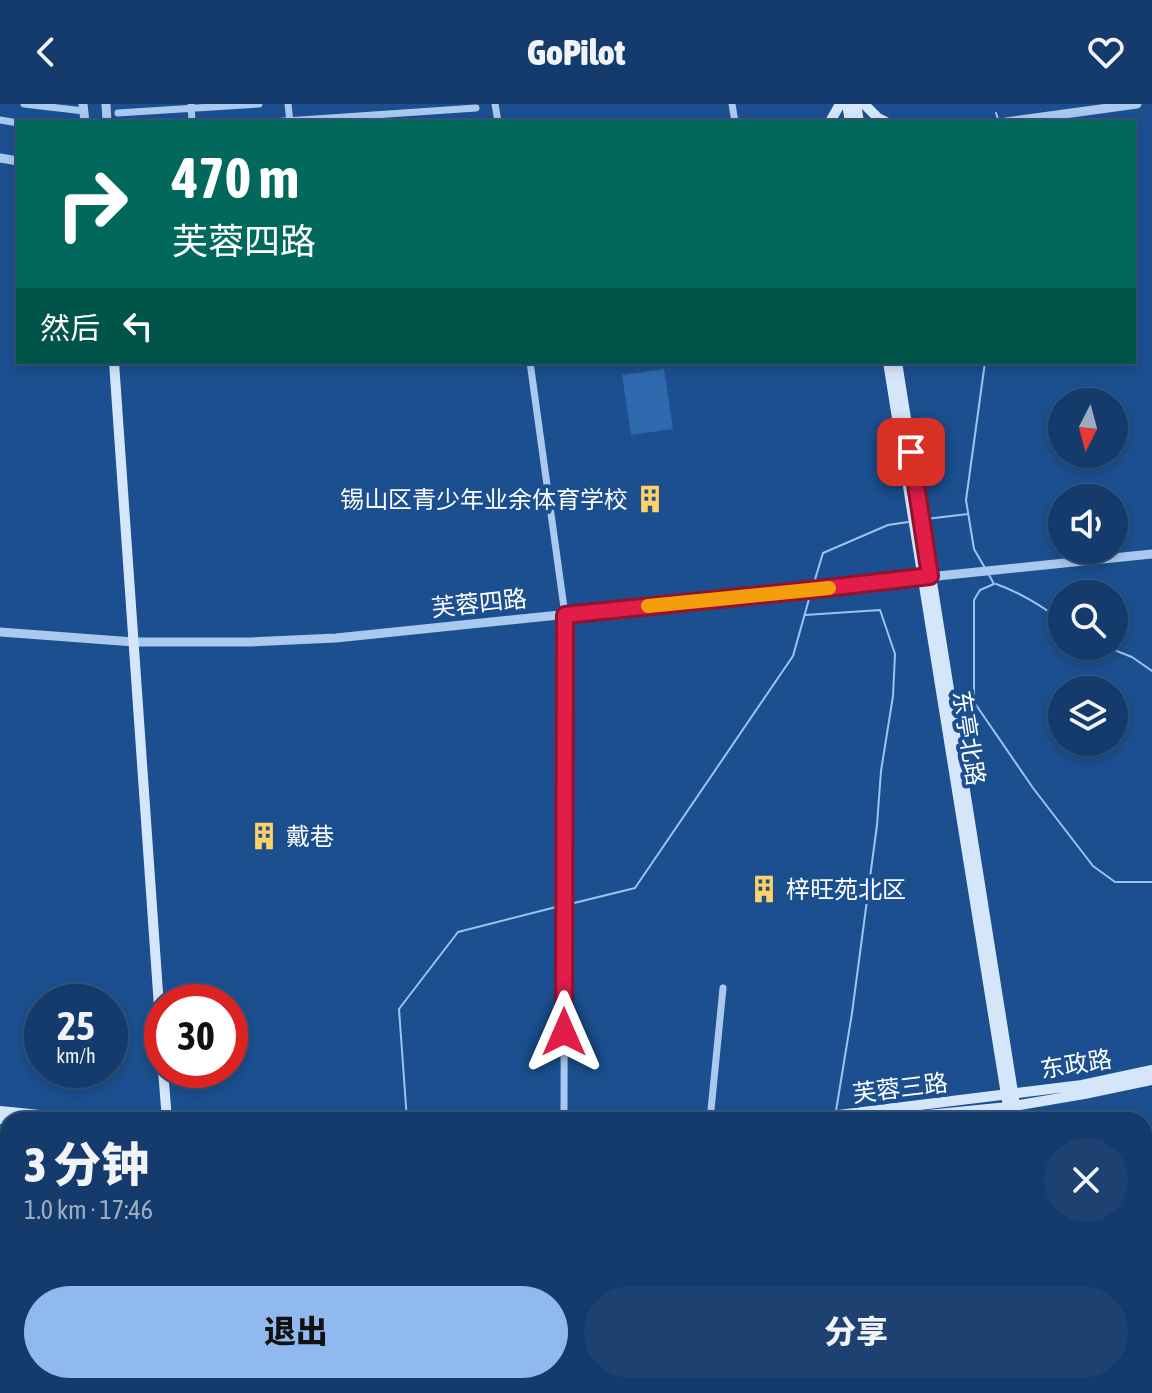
<!DOCTYPE html>
<html lang="zh">
<meta charset="utf-8">
<style>
body{margin:0;font-family:"Asap Condensed","Noto Sans SC",sans-serif;background:#1d4271;color:#f1f3f6;height:100vh;display:flex;flex-direction:column;font-size:30px;white-space:nowrap}
*{box-sizing:border-box;margin:0}
p{font-size:26px;color:#9dadc1}
.icon{flex:none;width:44px;height:44px;fill:none;stroke:currentColor;stroke-width:2;stroke-linecap:round;stroke-linejoin:round}
.map{position:relative;flex:1;overflow:hidden}
.panel{position:absolute;left:0px;top:1008px;width:1152px;height:282px;display:flex;flex-direction:column;background:#143b6b;border-radius:24px 24px 0 0;box-shadow:0 4px 12px #0003,0 0 0 2px #33557e}
.panel>*{flex:none}
.banner{position:absolute;left:16px;top:16px;width:1120px;height:244px;border-radius:0px;box-shadow:0 4px 12px #0003,0 0 0 2px #33557e;background:#00695c;color:#fff;overflow:hidden}
.needle{width:52px;rotate:186deg}
.buttons{position:absolute;left:1048px;top:284px;display:grid;gap:16px}
.buttons a{display:grid;place-items:center;width:80px;height:80px;border-radius:50%;background:#143b6b;box-shadow:0 4px 12px #0003,0 0 0 2px #33557e;font-size:40px}
.speed{position:absolute;left:24px;top:880px;display:flex;gap:16px;font-size:40px;font-weight:700;text-align:center}
.speed>*{display:grid;place-content:center;width:104px;height:104px;border-radius:50%;background:#143b6b;box-shadow:0 4px 12px #0003,0 0 0 2px #33557e;line-height:1}
.speed small{font-size:20px;font-weight:400}
.speed .limit{border:12px solid #d22;background:#fff;color:#111}
.pin{position:absolute;display:grid;place-items:center;width:68px;height:68px;color:#fff;margin:-34px;border-radius:16px;box-shadow:0 4px 12px #0006}
.me{position:absolute;width:88px;margin:-44px;rotate:0deg;stroke-linejoin:round;filter:drop-shadow(0 0 6px #0008)}
.turn{display:flex;align-items:center;gap:28px;height:168px;padding:0 24px;font-size:36px}
.turn .icon{width:104px;height:104px;stroke-width:2.5}
.turn b{display:block;font-size:56px;line-height:68px}
.then{display:flex;align-items:center;height:76px;padding:0 24px;background:#0003;gap:16px;font-size:30px}
.round{display:grid;place-items:center;flex:none;width:84px;height:84px;border-radius:42px;background:#1d4271}
.headline{display:flex;align-items:center;justify-content:space-between;height:136px;padding:0 24px}
h1{font-size:48px;font-weight:800;line-height:60px}
.action{display:flex;gap:16px;margin-top:auto;padding:16px 24px}
.action a{flex:1;height:92px;border-radius:48px;background:#90b9f0;color:#111;font-size:32px;font-weight:800;line-height:92px;text-align:center}
.action a+a{background:#1d4271;color:#f1f3f6}
header{display:flex;justify-content:space-between;align-items:center;height:104px;padding:0 24px;background:#143b6b;font-size:36px;font-weight:800}
.map>svg:first-child{display:block}
.pitch{fill:#2e69ad}
.lines{fill:none;stroke-linecap:round;stroke-linejoin:round}
.stream{stroke:#9cc4f0;stroke-width:2}
.minor{stroke:#a9c9ee;stroke-width:7}
.tertiary{stroke:#a9c9ee;stroke-width:9}
.secondary{stroke:#d6e6fa;stroke-width:10}
.primary{stroke:#f0f6ff;stroke-width:11}
.route-casing{stroke:#92132f;stroke-width:20}
.route{stroke:#e11d48;stroke-width:14}
.slow{stroke:#f59e0b;stroke-width:14}
.labels{text-anchor:middle;dominant-baseline:central;stroke-width:8;stroke-linejoin:round;paint-order:stroke}
.poi-label{font-size:24px;fill:#fff;stroke:#1b4f8f;text-anchor:start}
.street-label{font-size:24px;fill:#fff;stroke:#1b4f8f}
</style>
<header><svg class="icon" aria-label="back" viewBox="0 0 24 24"><path d="M15 5l-7 7 7 7"/></svg>GoPilot<svg class="icon" aria-label="heart" viewBox="0 0 24 24"><path d="M12 20l-8-8c-3-5 5-10 8-4 3-6 11-1 8 4z"/></svg></header>
<div class="map">
<svg width="1152" height="1289" viewBox="0 0 1152 1289">
<rect width="100%" height="100%" fill="#1b4f8f"/>
<path class="pitch" d="M664,265l9,60 -42,6 -9,-60z"/>
<g class="lines">
<path class="stream" d="M996,9l3,9
M926,415l42,-5
M985,464l-11,-19 -8,-49 19,-138
M988,469l6,11 -14,6 -6,10v102l59,86 60,78 22,16h37
M996,480c23,8 46,22 66,37
M813,482l10,-33 65,-28 20,-3
M805,511l75,-5 15,44 -2,42 -12,75 -4,54 -25,188 -16,98
M1104,542l28,11 20,14
M566,801l69,-17 158,-232 18,-64
M407,1016l-8,-111 59,-77 102,-26
M800,1289l1,-7"/>
<path class="minor" d="M24,0l60,7
M191,0l1,18
M288,0l2,18
M495,0l3,18
M732,0l3,18
M118,9l141,-9
M0,16l18,3
M271,18l205,-14
M530,258l35,253 -1,505
M710,1016l13,-132"/>
<path class="tertiary" d="M83,0l2,18
M106,0l1,18
M1006,18l131,-18
M0,54l18,3
M0,528l134,10h117l85,-4 816,-84"/>
<path class="secondary" d="M847,0l3,18
M856,0l3,18
M864,0l14,14 8,4
M830,18l10,-18
M114,258l48,688
M888,258l120,745 3,13
M897,258l118,743 4,15
M163,966l4,50
M0,1007l89,9
M0,1015l14,1
M798,1016l284,-35 70,-15
M877,1016l131,-13 76,-13 68,-14
M201,1282l2,7
M1092,1282l3,7
M1104,1282l2,7"/>
<path class="primary" d="M1144,1180l8,-1
M1144,1192l8,-1
M628,1289l17,-7
M659,1289l20,-7"/>
</g>
<g class="lines">
<defs>
<path id="route" d="M564,928l1,-417 253,-26 112,-13 -19,-124"/>
</defs>
<use href="#route" class="route-casing"/>
<use href="#route" class="route"/>
<path class="slow" d="M648,502l181,-18"/>
</g>
<defs>
<symbol id="building-bare" viewBox="-9 -9 18 18"><path d="M-4-6H4V6H1V3H-1V6H-4ZM-2.5-4.3h1.7v1.8h-1.7ZM.8-4.3h1.7v1.8H.8ZM-2.5-1h1.7V.8h-1.7ZM.8-1h1.7V.8H.8Z" fill="#ffd166" stroke="#1b4f8f" stroke-width="2.5" paint-order="stroke"/></symbol>
</defs>
<g fill-rule="evenodd">
<use href="#building-bare" x="630" y="375" width="40" height="40"/>
<use href="#building-bare" x="244" y="712" width="40" height="40"/>
<use href="#building-bare" x="744" y="765" width="40" height="40"/>
</g>
<g class="labels">
<g class="poi-label">
<text x="628" y="395" text-anchor="end">锡山区青少年业余体育学校</text>
<text x="286" y="732">戴巷</text>
<text x="786" y="785">梓旺苑北区</text>
</g>
<g class="street-label">
<text transform="translate(479 499) rotate(-6)">芙蓉四路</text>
<text transform="translate(969 634) rotate(81)">东亭北路</text>
<text transform="translate(1076 960) rotate(-9)">东政路</text>
<text transform="translate(900 984) rotate(-7)">芙蓉三路</text>
</g>
</g>
</svg>
<div class="buttons">
<a><svg class="needle" viewBox="-14 -14 28 28"><path d="M0-13l5 13h-10z" fill="#e53935"/><path d="M0 13l5-13h-10z" fill="#9dadc1"/></svg></a>
<a><svg class="icon" aria-label="sound" viewBox="0 0 24 24"><path d="M4 9h4l5-4v14l-5-4H4zM17 9q2 3 0 6"/></svg></a>
<a><svg class="icon" aria-label="search" viewBox="0 0 24 24"><circle cx="10" cy="10" r="6"/><path d="M15 15l6 6"/></svg></a>
<a><svg class="icon" aria-label="layers" viewBox="0 0 24 24"><path d="M12 4l9 5-9 5-9-5zM3 14l9 5 9-5"/></svg></a>
</div>
<div class="speed"><div>25<small>km/h</small></div><div class="limit">30</div></div>
<div class="pin" style="left:911px;top:348px;background:#d93025"><svg class="icon" aria-label="arrive" viewBox="0 0 24 24"><path d="M6 21V4h12l-3 4 3 4H6"/></svg></div>
<svg class="me" style="left:564px;top:928px" viewBox="-20 -20 40 40"><path d="M0-17L14 15 0 8-14 15z" fill="#e11d48" stroke="#fff" stroke-width="4"/></svg>
<div class="banner">
<div class="turn"><svg class="icon" aria-label="right" viewBox="0 0 24 24"><path d="M7 20v-9h11M14 6l5 5-5 5"/></svg><div><b>470 m</b>芙蓉四路</div></div>
<div class="then">然后<svg class="icon" aria-label="left" viewBox="0 0 24 24"><path d="M17 20v-9H6M10 6l-5 5 5 5"/></svg></div>
</div>
<section class="panel">
<div class="headline"><div><h1>3 分钟</h1><p>1.0 km · 17:46</p></div><a class="round"><svg class="icon" aria-label="close" viewBox="0 0 24 24"><path d="M6 6l12 12M18 6L6 18"/></svg></a></div>
<div class="action"><a>退出</a><a>分享</a></div>
</section>
</div>
